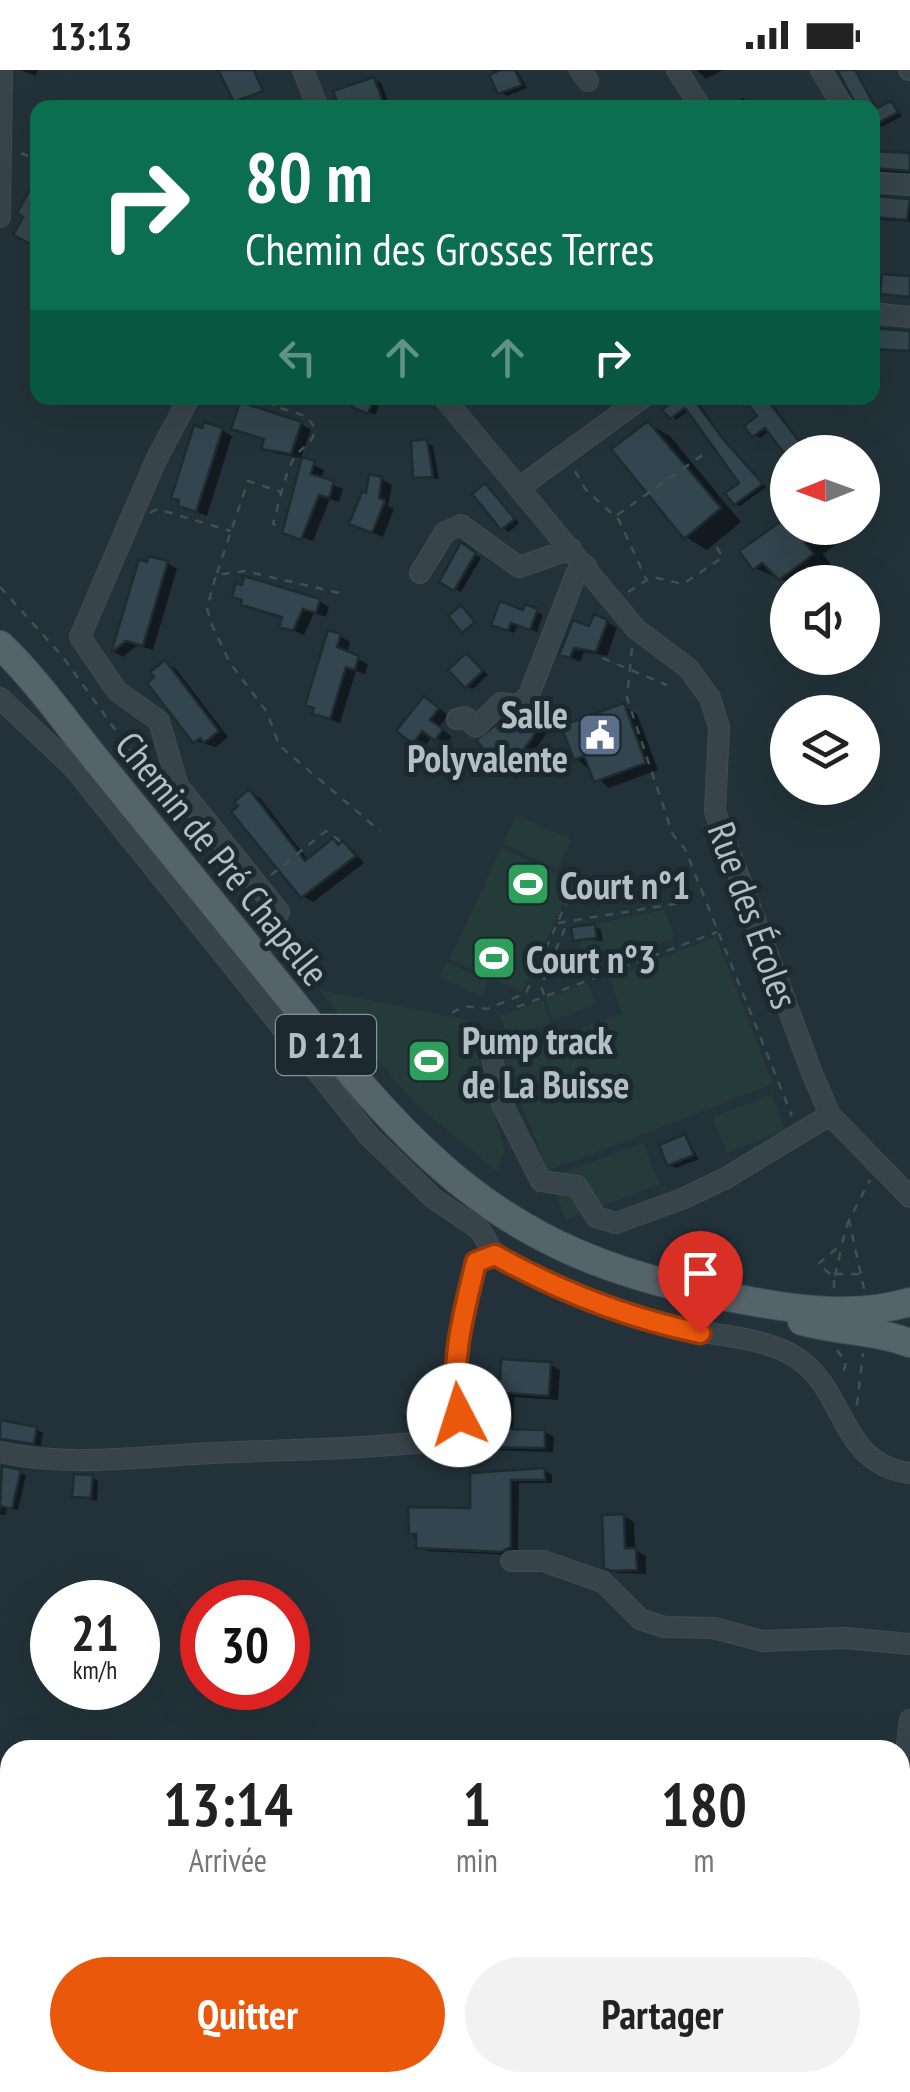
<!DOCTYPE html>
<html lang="fr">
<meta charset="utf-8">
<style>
body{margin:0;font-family:"PT Sans Narrow",sans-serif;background:#f2f2f2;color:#222;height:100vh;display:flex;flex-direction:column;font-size:38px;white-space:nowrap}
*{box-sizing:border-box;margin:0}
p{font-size:32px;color:#767676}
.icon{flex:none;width:55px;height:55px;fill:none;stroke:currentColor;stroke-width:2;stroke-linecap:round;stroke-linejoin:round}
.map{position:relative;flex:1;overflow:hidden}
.details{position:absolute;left:0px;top:1670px;width:910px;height:352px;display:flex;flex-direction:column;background:#fff;border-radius:30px 30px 0 0;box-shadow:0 10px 40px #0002}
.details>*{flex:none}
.banner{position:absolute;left:30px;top:30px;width:850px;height:305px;border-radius:20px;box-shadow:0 10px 40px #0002;background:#0b6e4f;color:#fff;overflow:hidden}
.needle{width:65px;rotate:269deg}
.buttons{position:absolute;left:770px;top:365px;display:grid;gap:20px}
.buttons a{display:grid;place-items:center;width:110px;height:110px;border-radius:50%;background:#fff;box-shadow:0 10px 40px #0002;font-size:50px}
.speed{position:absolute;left:30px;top:1510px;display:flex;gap:20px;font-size:50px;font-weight:700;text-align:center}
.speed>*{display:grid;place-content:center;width:130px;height:130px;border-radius:50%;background:#fff;box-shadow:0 10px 40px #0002;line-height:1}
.speed small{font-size:25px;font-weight:400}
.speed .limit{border:15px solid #d22;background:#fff;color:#111}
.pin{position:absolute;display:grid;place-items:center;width:85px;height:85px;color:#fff;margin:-102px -42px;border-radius:50% 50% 50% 0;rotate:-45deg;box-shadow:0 0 10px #0007}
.pin .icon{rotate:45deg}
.me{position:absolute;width:110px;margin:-55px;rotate:355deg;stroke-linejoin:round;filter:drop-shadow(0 0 8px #0008)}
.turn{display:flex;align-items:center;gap:35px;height:210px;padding:0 50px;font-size:45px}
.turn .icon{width:130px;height:130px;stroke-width:2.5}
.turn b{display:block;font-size:70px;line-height:85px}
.lanes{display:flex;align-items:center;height:95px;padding:0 50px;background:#0003;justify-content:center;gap:50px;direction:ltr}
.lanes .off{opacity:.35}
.eta{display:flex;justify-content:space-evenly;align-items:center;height:170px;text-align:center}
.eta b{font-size:60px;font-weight:800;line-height:70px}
.primary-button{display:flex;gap:20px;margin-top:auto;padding:20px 50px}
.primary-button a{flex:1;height:115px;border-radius:60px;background:#ea580c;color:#fff;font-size:40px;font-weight:800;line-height:115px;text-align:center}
.primary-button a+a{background:#f2f2f2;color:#222}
.status{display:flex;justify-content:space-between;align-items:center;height:70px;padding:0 50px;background:#fff;direction:ltr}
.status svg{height:28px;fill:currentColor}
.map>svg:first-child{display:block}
.green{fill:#253b39}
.shadow{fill:#0007}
.building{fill:#33454e;stroke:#1e2b31;stroke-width:2.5}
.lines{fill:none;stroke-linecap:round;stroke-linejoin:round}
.minor-casing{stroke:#404d53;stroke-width:22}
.major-casing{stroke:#404d53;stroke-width:30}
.path{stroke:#3e5350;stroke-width:2.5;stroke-dasharray:8 8;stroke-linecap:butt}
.minor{stroke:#37444a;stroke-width:20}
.major{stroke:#55636a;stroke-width:28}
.route-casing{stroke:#983908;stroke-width:25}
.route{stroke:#ea580c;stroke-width:18}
.labels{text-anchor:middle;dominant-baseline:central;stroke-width:10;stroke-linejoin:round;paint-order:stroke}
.shield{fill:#1c292f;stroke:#859299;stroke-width:2.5}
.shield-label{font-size:35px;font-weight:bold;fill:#b2bfc6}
.poi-label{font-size:38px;font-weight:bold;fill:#b2bfc6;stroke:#1c292f;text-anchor:start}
.street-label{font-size:38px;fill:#b2bfc6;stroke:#1c292f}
</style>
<div class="status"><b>13:13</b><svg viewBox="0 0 49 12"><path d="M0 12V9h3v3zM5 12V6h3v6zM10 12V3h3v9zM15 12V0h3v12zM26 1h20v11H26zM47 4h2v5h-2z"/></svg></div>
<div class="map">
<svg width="910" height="2022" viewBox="0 0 910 2022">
<rect width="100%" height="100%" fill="#23323a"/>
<path class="green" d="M516,745l55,24 -14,30 -54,-25z
M501,778l72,34 -51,110 -72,-33z
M664,840l11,28 -91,32 -3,-30 16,-2 -2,-14z
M716,867l57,147 -225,87 -44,-113 118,-45 -13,-35z
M446,892l42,19 -7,15 -42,-19z
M587,913l9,21 -43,17 -8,-22z
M319,920l149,30 37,131 -8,20 -84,-69z
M543,930l8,22 -43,16 -8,-22z
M772,1024l13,36 -59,23 -13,-36z
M643,1073l17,41 -94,36 -17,-42z"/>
<path class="shadow" d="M20,0h17l-1,6z
M493,0h24l10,18 -20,8 -7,-4z
M697,0h26l-17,9z
M839,0h16l24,40 12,-7 11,13 -20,11 -6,-4 -4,-15z
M373,8l8,5 10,25h-21z
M742,28l7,3 4,7h-21z
M413,32l9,6h-21z
M872,83l38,5v15h-38z
M872,128l38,3v21l-38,-3z
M358,328h24l-7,17 -20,-9z
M683,328h13l31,46 39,43 -26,19 -5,-3 8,-20 -53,-73 -14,10 -10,-10z
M727,328h41l40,54 -20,2 -18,-23 -10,7 -6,-3 6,-18 -14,-18 -10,7z
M301,354l10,6 -10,28 -27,-5 -10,-5 2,-7 -32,-13z
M648,354l22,12 71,86 -34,28 -21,-13z
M196,358l26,2 10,6 -25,80 -27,-11 2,-4 -8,-5z
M426,372l7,4 6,33 -24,-3z
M304,390l20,10 -3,10 22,9 -4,13 -9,-3 -17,42 -21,-7z
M381,409l11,6 -4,21 6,3 -11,28 -21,-8 5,-32z
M485,416l34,37 -10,9 -6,-4z
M784,452l4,6h56l5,7 -26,19 9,12 -23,16h-21l-33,-14z
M462,476l19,12 -20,34 -19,-10z
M140,492l27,1 10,6 -24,81 -16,-5 -14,12 -9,-5z
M235,526l84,5 10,6 -3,10 -12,-4 -10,22 -22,-10 2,-6 -30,-9z
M537,542l6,3 -6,17 -19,-7 -4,8 -14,-5 24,-15z
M607,552l10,6 -10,28 -23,-4 -4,10 -17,-9z
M340,566l10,6 -3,12 21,10 -3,10 -9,-3 -16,52 -25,-10z
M467,586l21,19 -15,14 -7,-3z
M166,593l10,6 52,68 -12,10 -21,-6z
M435,635l13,10 -9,12 13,10 -6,7 -13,-8 -9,11 -10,-5z
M624,636l13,8 21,56 -49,18 -33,-30z
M528,648l18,16 -30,45 -37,-38z
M250,722l10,6 49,63 24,-20 20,9 11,13 -51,39 -11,-6z
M595,856l6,4 2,11 -28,-2z
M685,1067l14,22 -23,9 -7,-3z
M551,1295l9,5 -2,30 -44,-3 -1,34 32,1 9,5 -1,15 -69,-2 -9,-5 27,-63z
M36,1359l7,4 -2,13 -41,-8z
M4,1399l22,6 -8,35 -11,-3 -2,8 -5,-1z
M544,1400l8,5v8h-33l-1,68 -8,4 -83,-4 -16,-18 61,-23 1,-35z
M92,1407l6,4 -1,20 -22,-5z
M624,1446l10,6 1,28 11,6v18l-29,-1 -10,-7z
M231,2012h28l-2,10h-28z
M631,2012h20v10h-20z"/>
<path class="building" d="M218,0h36l9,21 -29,11z
M500,0h15l7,15 -24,9 -9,-19z
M837,0h18l21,38h-18z
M374,7l11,31h-46l-6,-17z
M891,31l7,11 -26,14v-15z
M872,81l38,2v18l-38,-3z
M29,121l9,5v52l-25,-13 10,-18 -6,-4z
M872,126l38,3 -3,21 -35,-3z
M882,204l28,2v21l-30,-3z
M872,258l38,3v20l-38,-2z
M356,328h18l-6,16 -16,-7z
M677,328h23l-5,3 28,38 40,45 -29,21 -9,-12 14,-10 -54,-75 -15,11 -8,-9z
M743,328h23l41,54h-24l-18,-24 -13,9 -8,-11 13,-10z
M240,332l62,20 -11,32 -30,-5 3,-10 -33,-10z
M648,351l73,87 -37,31 -73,-90z
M204,352l19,6 -27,84 -18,-6 1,-6 -8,-2 23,-73 8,3z
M427,369l6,38 -20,1 -2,-37z
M302,387l13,4 -4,13 23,7 -5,17 -10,-3 -18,45 -19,-7z
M369,404l13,3 -3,21 6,3 -13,32 -23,-9 13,-32 4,1z
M485,413l30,36 -14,11 -29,-36z
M784,449l4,9h38l-21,15 9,11 -35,26 -17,-17 -9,7 -14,-19z
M461,472l15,11 -22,38 -15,-9z
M149,486l19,5 -25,85 -17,-5 -15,12 28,-94 8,3z
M244,506l76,23 -4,14 -13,-4 -10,22 -14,-4 3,-10 -41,-12 1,-5 -10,-3 4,-14 6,2z
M500,531l23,9 2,-6 13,5 -8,21 -19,-7 -3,8 -17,-6z
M461,535l14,17 -13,11 -14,-17z
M594,544l14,6 -12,32 -22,-4 -4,10 -11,-3 14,-35 16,6z
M328,560l13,4 -4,13 22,9 -4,14 -9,-3 -16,52 -18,-5 2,-6 -9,-3z
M466,583l17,18 -18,17 -17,-18z
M165,590l54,71 -15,12 -4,-5 -7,5 -46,-60 7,-6 -4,-5z
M424,626l15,12 -9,12 13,9 -8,12 -13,-10 -9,13 -17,-13z
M624,633l22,60 -52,19 -10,-26 -10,4 -13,-34z
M528,645l11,13 -33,48 -30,-36 30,-23z
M249,719l56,72 28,-23 5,7 5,-4 13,15 -55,42 -70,-86 7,-6 -4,-4z
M595,854l2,14 -24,3 -2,-14z
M685,1064l9,21 -27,11 -8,-21z
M501,1289l50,3 -2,34 -44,-3 -1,36 41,1v18l-72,-1 1,-47 -6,-1 -2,-20 34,1z
M0,1350l37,7 -3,17 -34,-5z
M2,1396l19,4 -9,39 -12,-3z
M545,1398v12h-34v67l-10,5 -85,-4v-14h-7l-1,-27 62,1v-35z
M74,1404l19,1 -2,23 -19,-1z
M624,1444l1,34h11l1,22 -26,1 -7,-3 -2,-53z"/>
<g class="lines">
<defs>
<path id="minor" d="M303,0l15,38
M580,0l8,11
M677,0l24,38
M821,0l23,38
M909,0h1
M872,112l38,3
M0,147l2,-147
M872,243l38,4
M189,328l-33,62 -76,177 37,54 42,30 19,65 101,126
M444,328l192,231 52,39 22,30 9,29 -4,85 97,261 18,42 80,82
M520,417l122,-89
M420,503l25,-41 16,-7 58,42 52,-18
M0,628l74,70 295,368 64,62 47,32 15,25
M457,649l8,-2 11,10 25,-24 18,2 10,-10 47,-121 10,-8
M490,979l13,57 38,75 36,5 19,31 20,6 66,-24 44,-21 104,-63
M0,1382c71,16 142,4 214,1 82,-4 164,-4 245,-15l-7,-60 24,-116 19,-7c53,29 110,56 169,70 41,10 98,10 133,33 50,33 42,106 113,115
M511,1491h32l60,21 37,37 24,8 50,1 49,13 82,-3 65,6
M900,1730l10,-80
M719,2022l3,-10
M862,2022l1,-10"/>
<path id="major" d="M0,575c38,36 69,82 102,122 57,71 115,141 172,212 138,172 221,275 449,317 61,12 127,24 187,6
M802,1251c37,10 72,9 108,22"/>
</defs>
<use href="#minor" class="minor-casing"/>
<use href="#major" class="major-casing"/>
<path class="path" d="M134,38h1
M21,83l17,8
M275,328l-2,8 33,10 9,12c-1,18 -15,18 -22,32 -10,19 -14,44 -20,64l11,3
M575,401l11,19 33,30 27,59
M150,443l7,-4 74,22
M617,445l91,-64
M217,503l31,-92 33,11
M0,517l62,69 97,134
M628,522l24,-15 31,7 40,-27 -10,-15
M339,523l-94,-22 -29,4 -9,33 5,17 18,38 37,49 12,33 101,86
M632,578l-5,50 46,137 12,14 107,267
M602,588l65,27
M271,805l55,-44 14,10
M558,853l141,-23
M544,925l-3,-9 26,-63
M517,937l200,-75
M452,943l11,-7 24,3 39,-16 50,-112 -17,-8
M835,1204h26
M835,1206l7,-31
M834,1218v-11l-16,-13 24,-20 6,-23
M864,1219l-15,-69 21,-40
M837,1280l9,13 -4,14
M857,1335l6,-52"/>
<use href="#minor" class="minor"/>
<use href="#major" class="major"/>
</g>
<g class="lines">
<defs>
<path id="route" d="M459,1345c-10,-51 5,-103 17,-153l19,-7c64,36 132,63 205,78"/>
</defs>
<use href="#route" class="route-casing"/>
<use href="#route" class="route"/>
</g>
<defs>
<symbol id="civic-square" viewBox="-11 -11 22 22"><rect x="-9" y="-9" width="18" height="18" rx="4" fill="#5c6f8a" stroke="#1c292f"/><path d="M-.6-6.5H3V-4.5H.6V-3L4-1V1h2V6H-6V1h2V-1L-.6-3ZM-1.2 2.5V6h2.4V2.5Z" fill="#fff"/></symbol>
<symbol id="stadium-square" viewBox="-11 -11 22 22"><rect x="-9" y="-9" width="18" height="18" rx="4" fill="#2e9e5b" stroke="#1c292f"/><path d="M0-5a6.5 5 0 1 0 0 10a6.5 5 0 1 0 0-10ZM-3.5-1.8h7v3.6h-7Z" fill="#fff"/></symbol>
</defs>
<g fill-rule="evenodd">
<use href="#civic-square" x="575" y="640" width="50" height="50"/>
<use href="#stadium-square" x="503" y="789" width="50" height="50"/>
<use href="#stadium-square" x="469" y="863" width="50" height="50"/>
<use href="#stadium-square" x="404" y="966" width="50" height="50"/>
</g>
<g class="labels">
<rect class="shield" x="276" y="945" width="100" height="60" rx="8"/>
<g class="shield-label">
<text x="326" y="975">D 121</text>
</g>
<g class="poi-label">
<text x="568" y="643" text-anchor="end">Salle<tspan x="568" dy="44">Polyvalente</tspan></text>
<text x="560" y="814">Court n°1</text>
<text x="526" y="888">Court n°3</text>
<text x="462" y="969">Pump track<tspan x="462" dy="44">de La Buisse</tspan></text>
</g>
<g class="street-label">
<text transform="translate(223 788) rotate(51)">Chemin de Pré Chapelle</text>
<text transform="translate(754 845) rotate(70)">Rue des Écoles</text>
</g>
</g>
</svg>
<div class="buttons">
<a><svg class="needle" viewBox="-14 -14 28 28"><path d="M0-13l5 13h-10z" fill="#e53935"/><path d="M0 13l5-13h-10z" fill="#767676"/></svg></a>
<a><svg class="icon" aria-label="sound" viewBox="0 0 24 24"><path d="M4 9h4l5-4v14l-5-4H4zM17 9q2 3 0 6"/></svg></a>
<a><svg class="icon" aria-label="layers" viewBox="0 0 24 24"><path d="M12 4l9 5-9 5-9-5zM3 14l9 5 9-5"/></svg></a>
</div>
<div class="speed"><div>21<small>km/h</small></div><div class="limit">30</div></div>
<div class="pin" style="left:700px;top:1263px;background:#d93025"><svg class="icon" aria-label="arrive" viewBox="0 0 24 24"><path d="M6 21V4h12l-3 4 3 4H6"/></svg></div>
<svg class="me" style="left:459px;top:1345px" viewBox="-20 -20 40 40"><circle r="19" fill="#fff"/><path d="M0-13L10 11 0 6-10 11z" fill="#ea580c"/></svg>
<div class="banner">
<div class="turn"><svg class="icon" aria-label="right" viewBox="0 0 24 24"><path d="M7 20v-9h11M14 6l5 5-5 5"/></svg><div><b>80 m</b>Chemin des Grosses Terres</div></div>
<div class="lanes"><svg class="icon off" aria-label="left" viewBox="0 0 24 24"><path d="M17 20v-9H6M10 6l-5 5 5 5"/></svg><svg class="icon off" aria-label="ahead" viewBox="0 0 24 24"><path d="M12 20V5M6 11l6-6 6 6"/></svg><svg class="icon off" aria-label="ahead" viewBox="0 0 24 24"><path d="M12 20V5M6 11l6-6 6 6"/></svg><svg class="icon" aria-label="right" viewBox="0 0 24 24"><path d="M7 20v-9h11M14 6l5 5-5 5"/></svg></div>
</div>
<section class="details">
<div class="eta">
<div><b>13:14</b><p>Arrivée</p></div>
<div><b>1</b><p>min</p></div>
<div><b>180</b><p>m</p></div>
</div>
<div class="primary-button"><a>Quitter</a><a>Partager</a></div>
</section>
</div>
